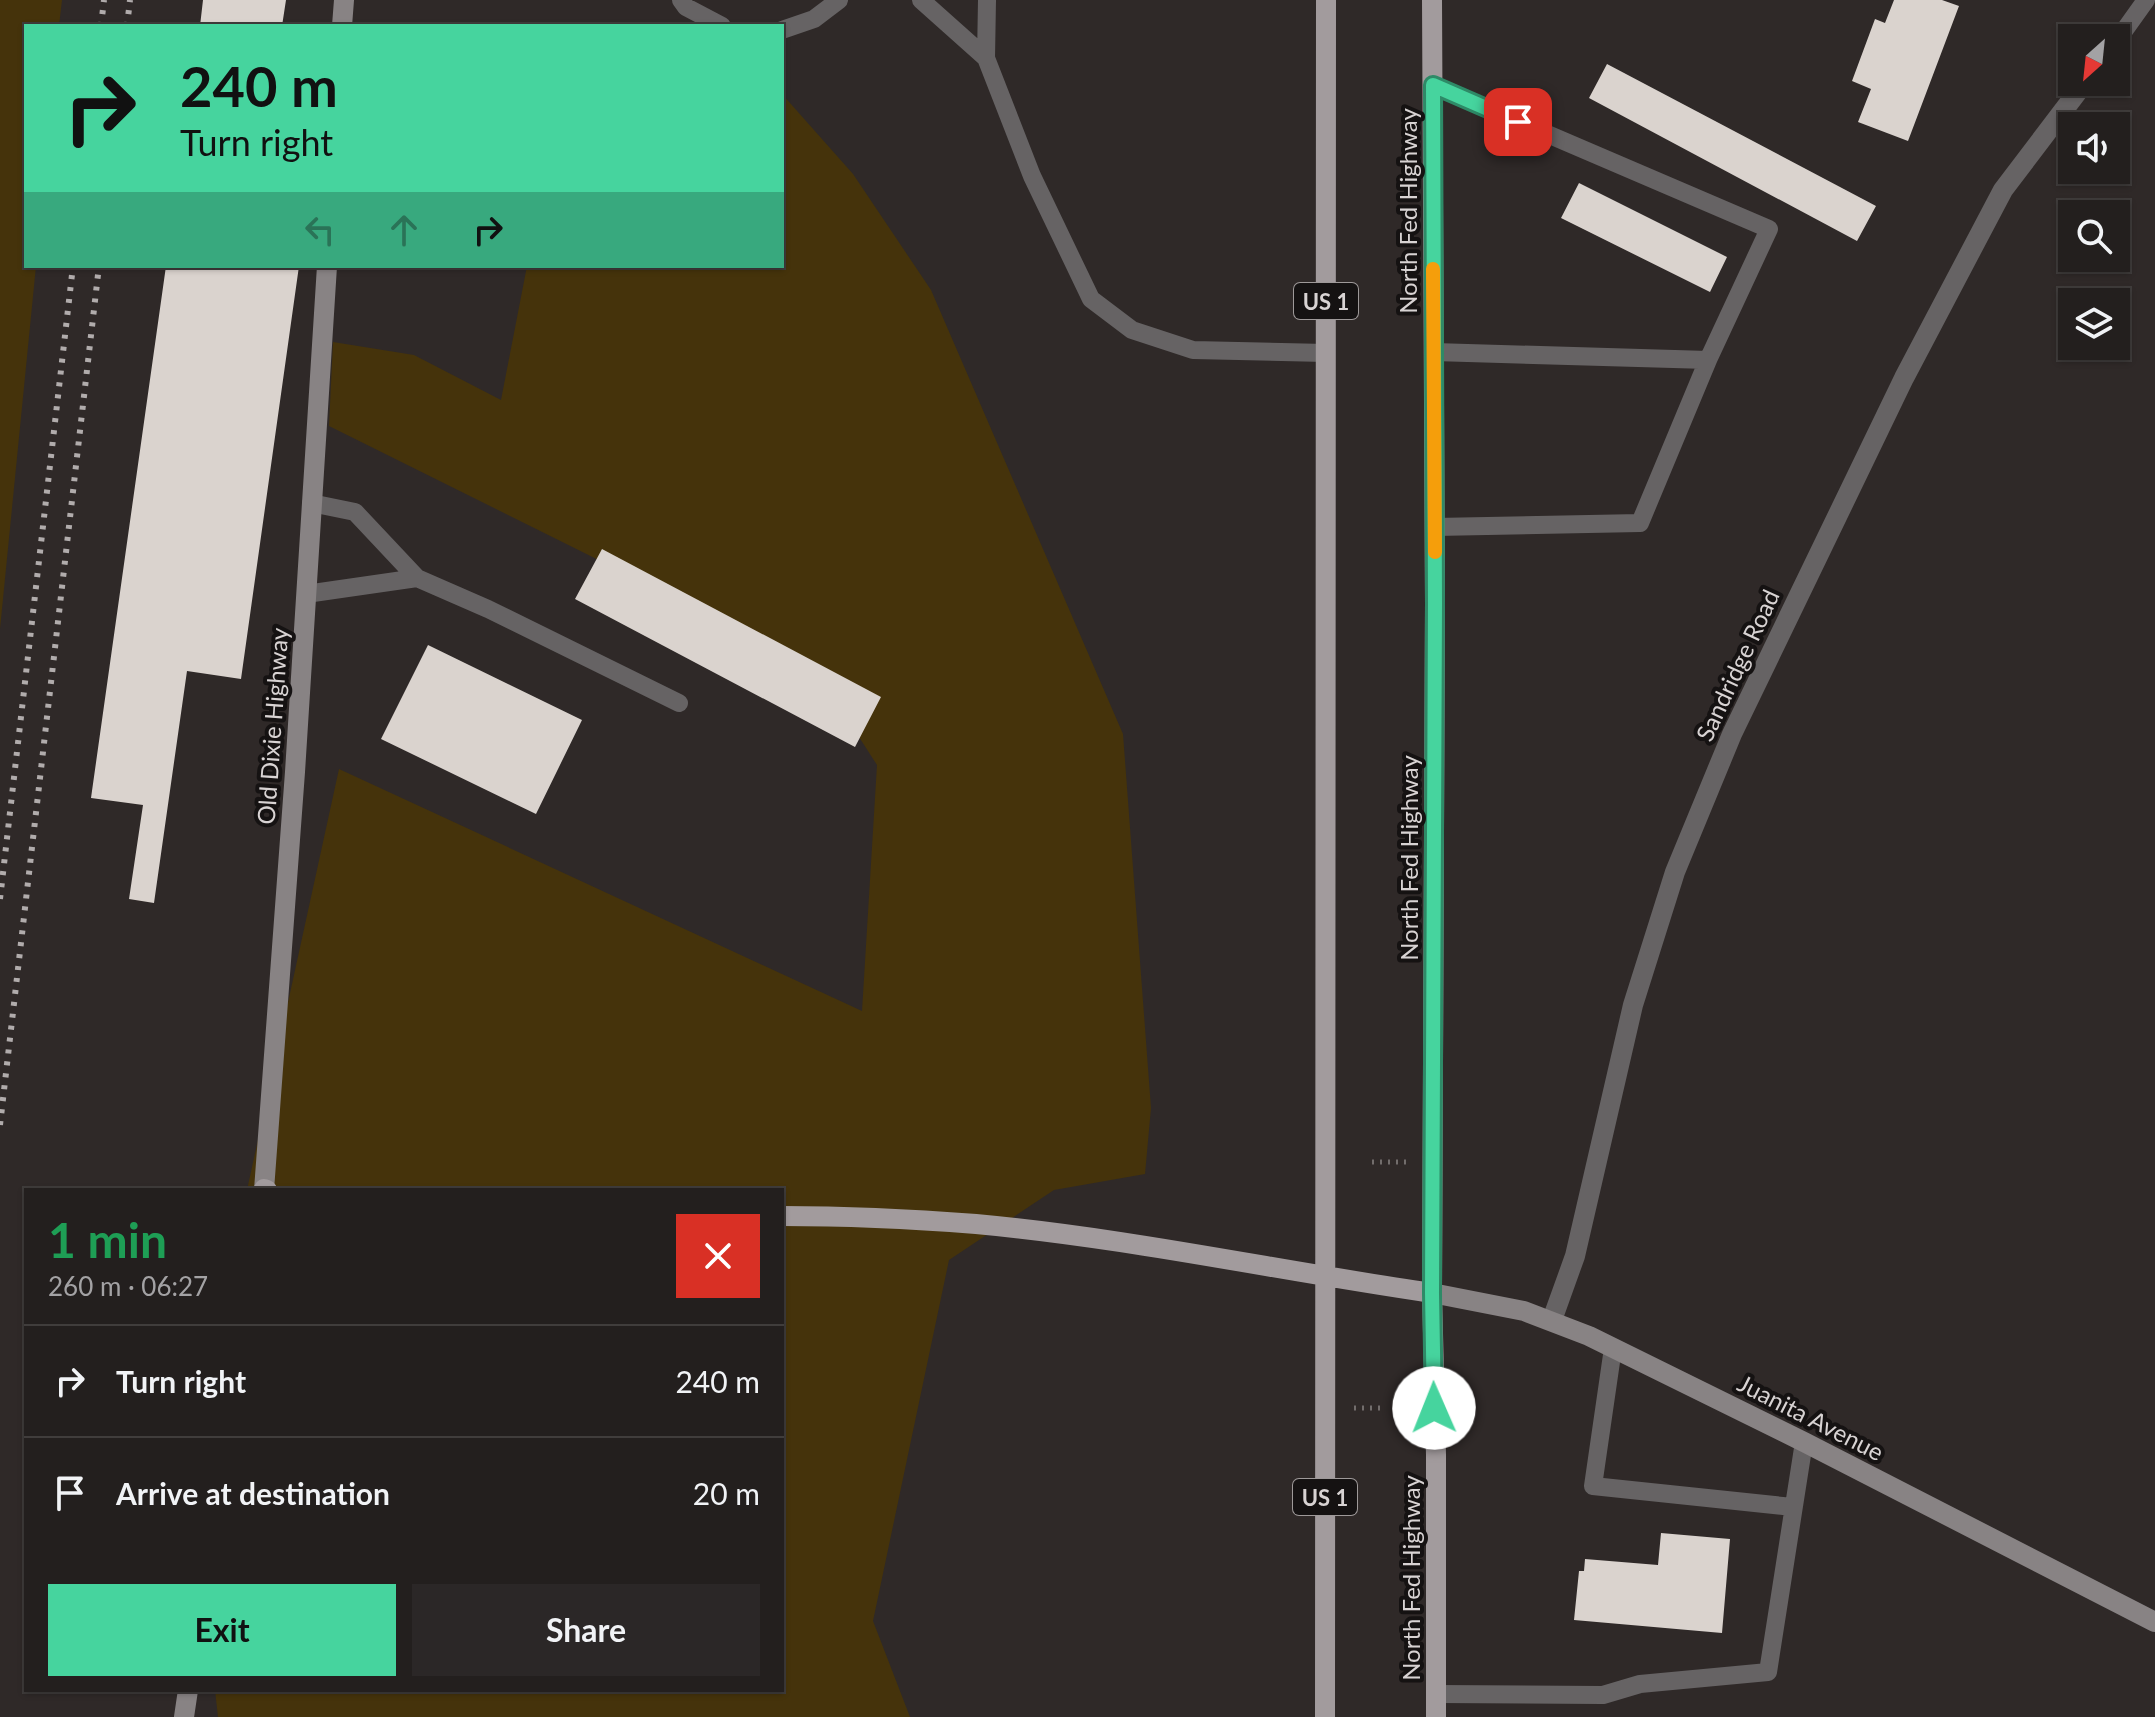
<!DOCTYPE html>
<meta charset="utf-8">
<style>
body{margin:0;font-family:Lato,sans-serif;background:#2b2727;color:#f1f3f6;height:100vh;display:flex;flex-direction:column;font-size:30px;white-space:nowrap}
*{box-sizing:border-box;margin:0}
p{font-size:26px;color:#a3a2a4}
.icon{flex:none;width:44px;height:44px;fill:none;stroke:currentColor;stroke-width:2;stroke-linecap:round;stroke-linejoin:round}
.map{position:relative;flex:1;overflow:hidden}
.panel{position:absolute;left:24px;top:1188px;width:760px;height:504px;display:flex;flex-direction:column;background:#231f1e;border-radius:0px;box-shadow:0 2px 6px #0004,0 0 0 2px #403d3c}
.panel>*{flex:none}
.banner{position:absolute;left:24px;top:24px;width:760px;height:244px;border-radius:0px;box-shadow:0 2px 6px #0004,0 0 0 2px #403d3c;background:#46d49e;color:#111;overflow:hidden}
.needle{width:52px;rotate:207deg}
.tools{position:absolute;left:2058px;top:24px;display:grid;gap:16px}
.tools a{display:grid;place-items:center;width:72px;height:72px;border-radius:0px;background:#231f1e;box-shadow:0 2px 6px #0004,0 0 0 2px #403d3c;font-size:40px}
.pin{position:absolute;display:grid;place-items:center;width:68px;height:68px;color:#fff;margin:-34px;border-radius:16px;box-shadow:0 4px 12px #0006}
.me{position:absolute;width:88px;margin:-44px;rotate:359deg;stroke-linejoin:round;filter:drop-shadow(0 0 6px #0008)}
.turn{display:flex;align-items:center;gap:28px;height:168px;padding:0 24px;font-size:36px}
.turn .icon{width:104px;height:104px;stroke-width:2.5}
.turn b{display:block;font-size:56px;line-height:68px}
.lanes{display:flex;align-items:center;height:76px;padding:0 24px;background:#0003;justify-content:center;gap:40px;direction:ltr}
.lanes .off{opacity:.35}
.round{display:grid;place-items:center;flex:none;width:84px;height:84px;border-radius:0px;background:#2b2727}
.summary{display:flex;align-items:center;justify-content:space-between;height:136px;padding:0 24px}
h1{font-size:48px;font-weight:700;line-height:60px;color:#1e9e55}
.cta{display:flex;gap:16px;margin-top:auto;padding:16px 24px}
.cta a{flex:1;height:92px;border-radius:0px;background:#46d49e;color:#111;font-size:32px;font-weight:700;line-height:92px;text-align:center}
.cta a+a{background:#2b2727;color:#f1f3f6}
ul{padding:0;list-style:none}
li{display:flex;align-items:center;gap:24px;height:112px;padding:0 24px;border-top:2px solid #403d3c}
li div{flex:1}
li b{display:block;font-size:30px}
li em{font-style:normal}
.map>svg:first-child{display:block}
.green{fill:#45330b}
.building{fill:#dad3ce}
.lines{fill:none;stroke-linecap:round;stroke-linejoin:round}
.path{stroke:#726d6c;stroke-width:5;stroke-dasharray:2 6;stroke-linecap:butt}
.lane{stroke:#666364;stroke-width:18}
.street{stroke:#666364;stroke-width:20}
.secondary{stroke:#888384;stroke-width:20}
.primary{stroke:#a29b9d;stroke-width:20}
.rail{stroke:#b1acac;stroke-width:6;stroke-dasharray:4 8;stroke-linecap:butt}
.route-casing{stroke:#2e8a67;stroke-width:20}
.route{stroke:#46d49e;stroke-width:14}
.slow{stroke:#f59e0b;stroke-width:14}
.labels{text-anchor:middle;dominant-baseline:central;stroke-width:8;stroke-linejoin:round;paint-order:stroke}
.shield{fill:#151212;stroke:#9e9999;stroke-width:2}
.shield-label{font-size:22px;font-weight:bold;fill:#d8d3d3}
.street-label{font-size:24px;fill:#d8d3d3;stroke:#151212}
</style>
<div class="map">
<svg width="2155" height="1717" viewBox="0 0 2155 1717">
<rect width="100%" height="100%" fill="#2f2928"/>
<path class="green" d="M0,0h62l-3,26h-33v240h10l-36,363z
M782,94l71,80 78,116 192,444 28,374 -6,66 -91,16 -105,70 -76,361 37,96h-692l-3,-27h567v-500h-535l92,-421 523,242 15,-246 -63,-98 -485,-241 4,-84 81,13 87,45 26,-134h255z"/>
<path class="building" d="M203,0h83l-4,26h-82z
M1894,0h48l17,6 -51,135 -50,-19 13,-33 -19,-8 23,-62 10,4z
M1607,64l269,142 -19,35 -268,-143z
M1579,183l148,74 -17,35 -149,-74z
M166,266h133l-58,413 -54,-8 -33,232 -25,-4 14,-94 -52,-7z
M602,549l279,148 -26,50 -280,-148z
M428,645l154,75 -46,94 -155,-75z
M1661,1533l69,6 -8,94 -148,-13 5,-49h5l1,-12 73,6z"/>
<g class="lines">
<path class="path" d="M1372,1162h35
M1354,1408h30"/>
<path class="lane" d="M681,0l5,7 36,19
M921,0l65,58
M987,0l-1,58 46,118 59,123 41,31 61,20 133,3
M782,30l32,-11 25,-19
M2116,42l30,-42
M1433,85l336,144 -61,131 -68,163 -205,4
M1434,352l274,8
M311,503l44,9 62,66
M306,594l111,-16 71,31 191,94
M1613,1348l-20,138 200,21
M1436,1694l167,1 37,-11 128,-12 36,-230"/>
<path class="street" d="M1552,1320l23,-64 58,-251 42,-133 57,-138 172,-356 99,-188 82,-108"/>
<path class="secondary" d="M342,26l2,-26
M264,1190l31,-418 32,-506
M1432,1293l92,18 65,25 215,106 351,180
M184,1717l4,-27"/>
<path class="primary" d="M1432,0l3,603 -3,690 4,162v262
M264,1189l3,1
M782,1216c65,0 129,3 194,8 153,14 304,47 456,69
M1325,1717l1,-1717"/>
<path class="rail" d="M101,26l3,-26
M127,26l3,-26
M0,899l73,-633
M0,1125l99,-859"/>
</g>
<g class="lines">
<defs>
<path id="route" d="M1434,1408l-2,-115 3,-690 -2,-518 85,37"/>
</defs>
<use href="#route" class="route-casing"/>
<use href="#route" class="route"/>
<path class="slow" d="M1433,269l2,283"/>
</g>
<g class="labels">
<g class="shield">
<rect x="1294" y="283" width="64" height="36" rx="6"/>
<rect x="1293" y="1479" width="64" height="36" rx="6"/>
</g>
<g class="shield-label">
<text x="1326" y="301">US 1</text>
<text x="1325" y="1497">US 1</text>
</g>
<g class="street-label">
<text transform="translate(1407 211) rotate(-90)">North Fed Highway</text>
<text transform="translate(1737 665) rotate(-65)">Sandridge Road</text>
<text transform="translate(272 726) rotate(-86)">Old Dixie Highway</text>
<text transform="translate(1408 858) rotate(-90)">North Fed Highway</text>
<text transform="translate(1811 1417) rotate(27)">Juanita Avenue</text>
<text transform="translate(1410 1578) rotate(-90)">North Fed Highway</text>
</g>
</g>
</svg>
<div class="tools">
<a><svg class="needle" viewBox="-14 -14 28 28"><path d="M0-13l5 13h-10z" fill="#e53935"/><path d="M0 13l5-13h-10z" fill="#a3a2a4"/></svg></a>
<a><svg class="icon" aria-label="sound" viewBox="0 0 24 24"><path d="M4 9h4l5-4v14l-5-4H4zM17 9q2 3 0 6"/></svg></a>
<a><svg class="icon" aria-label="search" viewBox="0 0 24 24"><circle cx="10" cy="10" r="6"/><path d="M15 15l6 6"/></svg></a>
<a><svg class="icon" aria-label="layers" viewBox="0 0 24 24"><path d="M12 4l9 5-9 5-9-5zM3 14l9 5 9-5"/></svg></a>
</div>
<div class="pin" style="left:1518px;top:122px;background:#d93025"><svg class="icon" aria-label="arrive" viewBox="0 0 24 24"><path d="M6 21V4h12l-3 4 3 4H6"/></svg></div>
<svg class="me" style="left:1434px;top:1408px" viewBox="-20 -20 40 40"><circle r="19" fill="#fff"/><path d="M0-13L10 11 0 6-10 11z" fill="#46d49e"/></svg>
<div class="banner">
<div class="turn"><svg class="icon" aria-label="right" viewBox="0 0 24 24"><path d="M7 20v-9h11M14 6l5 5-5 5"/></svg><div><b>240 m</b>Turn right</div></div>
<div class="lanes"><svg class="icon off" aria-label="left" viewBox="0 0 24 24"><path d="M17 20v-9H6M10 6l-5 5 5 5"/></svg><svg class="icon off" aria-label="ahead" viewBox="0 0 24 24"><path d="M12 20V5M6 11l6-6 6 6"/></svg><svg class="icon" aria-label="right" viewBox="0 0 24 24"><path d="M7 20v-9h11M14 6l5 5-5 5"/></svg></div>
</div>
<section class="panel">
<div class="summary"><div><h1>1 min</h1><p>260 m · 06:27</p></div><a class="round" style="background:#d93025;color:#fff"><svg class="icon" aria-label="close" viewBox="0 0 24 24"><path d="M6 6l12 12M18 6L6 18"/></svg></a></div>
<ul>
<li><svg class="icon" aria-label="right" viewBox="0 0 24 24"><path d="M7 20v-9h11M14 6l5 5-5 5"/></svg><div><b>Turn right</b></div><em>240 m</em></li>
<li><svg class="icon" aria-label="arrive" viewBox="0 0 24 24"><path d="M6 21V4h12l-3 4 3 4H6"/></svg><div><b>Arrive at destination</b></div><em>20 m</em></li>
</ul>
<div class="cta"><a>Exit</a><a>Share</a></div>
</section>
</div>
